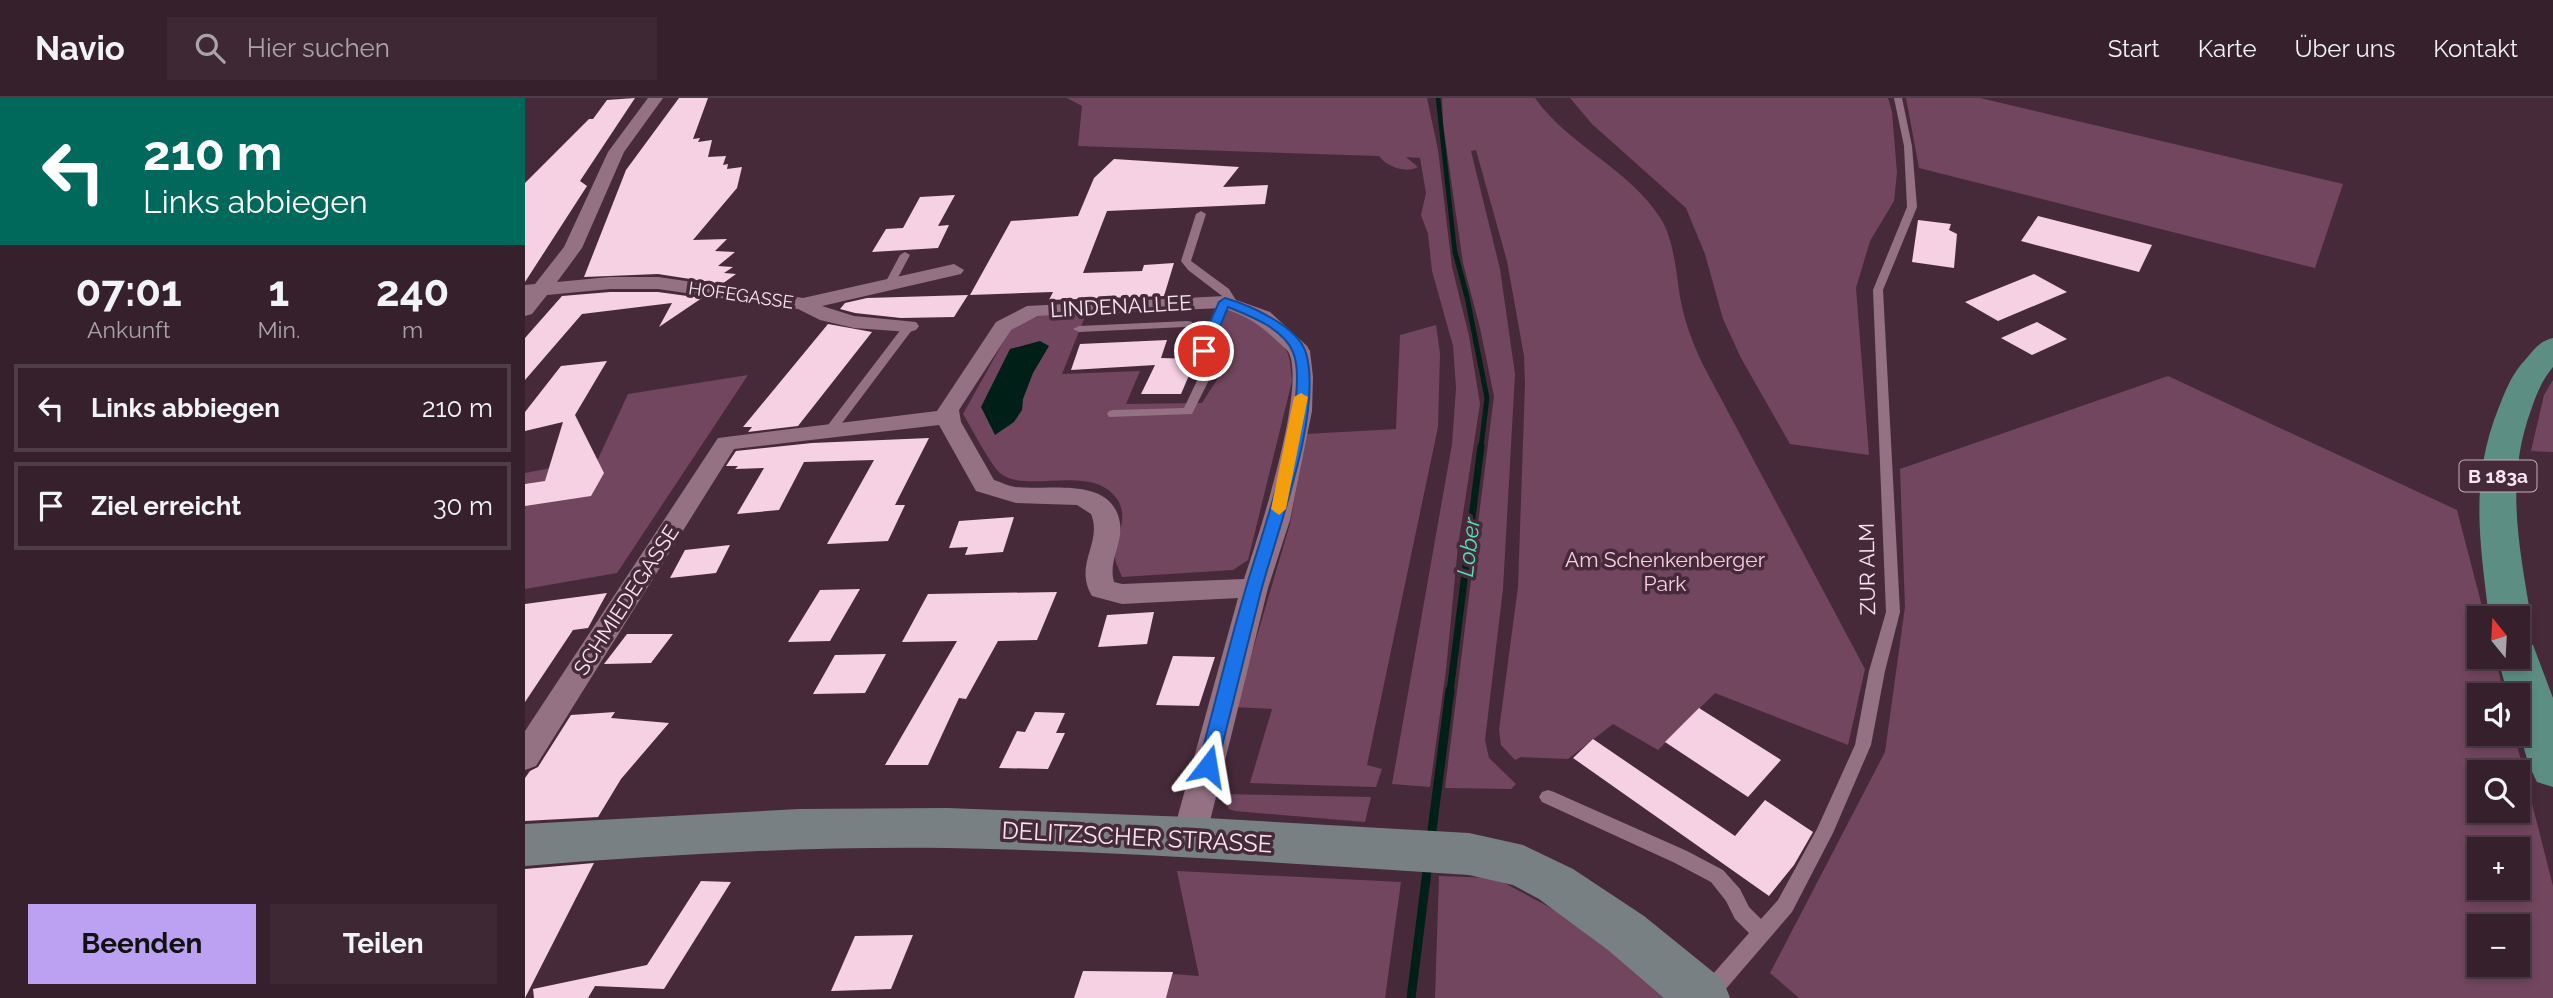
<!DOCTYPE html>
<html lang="de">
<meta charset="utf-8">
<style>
body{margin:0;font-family:Raleway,sans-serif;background:#3d2834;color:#f1f3f6;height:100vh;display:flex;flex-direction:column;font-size:26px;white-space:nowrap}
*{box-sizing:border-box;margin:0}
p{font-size:23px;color:#aaa3a9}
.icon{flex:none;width:38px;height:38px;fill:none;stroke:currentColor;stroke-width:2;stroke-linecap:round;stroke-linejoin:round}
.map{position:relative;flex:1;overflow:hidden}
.details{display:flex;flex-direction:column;background:#35202c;width:525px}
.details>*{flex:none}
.hud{background:#00695c;color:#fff;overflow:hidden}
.needle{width:46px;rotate:342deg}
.buttons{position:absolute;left:1942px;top:508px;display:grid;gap:14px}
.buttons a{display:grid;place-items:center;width:63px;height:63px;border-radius:0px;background:#35202c;box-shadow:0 4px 10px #0003,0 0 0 2px #4f3e48;font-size:35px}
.pin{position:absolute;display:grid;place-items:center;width:60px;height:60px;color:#fff;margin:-30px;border:4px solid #fff;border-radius:50%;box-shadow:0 2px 7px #0007}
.me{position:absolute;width:77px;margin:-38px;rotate:14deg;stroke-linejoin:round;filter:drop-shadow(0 0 5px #0008)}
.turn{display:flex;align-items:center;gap:24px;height:147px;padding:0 28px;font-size:32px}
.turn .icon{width:91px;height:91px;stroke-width:2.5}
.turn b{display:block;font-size:49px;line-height:60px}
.eta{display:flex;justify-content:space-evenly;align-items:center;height:119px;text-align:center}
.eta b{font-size:42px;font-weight:700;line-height:49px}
.button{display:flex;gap:14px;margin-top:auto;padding:14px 28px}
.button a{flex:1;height:80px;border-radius:0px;background:#bca0f2;color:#111;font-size:28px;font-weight:700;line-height:80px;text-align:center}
.button a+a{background:#3d2834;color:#f1f3f6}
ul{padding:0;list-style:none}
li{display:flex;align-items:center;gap:21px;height:88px;margin:0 14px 10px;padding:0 14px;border:4px solid #4f3e48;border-radius:0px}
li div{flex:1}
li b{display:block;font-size:26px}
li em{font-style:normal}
header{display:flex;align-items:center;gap:42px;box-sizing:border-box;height:98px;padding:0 35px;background:#35202c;border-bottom:2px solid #4f3e48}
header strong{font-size:33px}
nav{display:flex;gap:38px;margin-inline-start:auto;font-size:24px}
.search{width:490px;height:63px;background:#3d2834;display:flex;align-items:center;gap:18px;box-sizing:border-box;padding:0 24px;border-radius:0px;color:#aaa3a9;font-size:26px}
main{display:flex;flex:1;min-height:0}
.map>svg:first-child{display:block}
.green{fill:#72465f;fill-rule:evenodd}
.water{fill:#002017}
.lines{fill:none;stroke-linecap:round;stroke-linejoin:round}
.stream-far3{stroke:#002017;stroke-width:4.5}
.stream-far2{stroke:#002017;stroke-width:5}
.stream-far1{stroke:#002017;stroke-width:7}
.stream{stroke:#002017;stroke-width:9}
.building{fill:#f6d0e3}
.lane{fill:#947284;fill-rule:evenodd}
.street{fill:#947284;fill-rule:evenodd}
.secondary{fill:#798084;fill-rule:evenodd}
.primary{fill:#5d8e83;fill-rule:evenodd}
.route{fill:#1a73e8;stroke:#114b97;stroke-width:2}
.slow{fill:#f59e0b}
.labels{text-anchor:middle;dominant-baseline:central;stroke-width:7;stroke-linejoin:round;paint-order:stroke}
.far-street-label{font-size:18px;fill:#fae6f0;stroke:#472a3a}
.shield{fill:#472a3a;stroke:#c4aeb9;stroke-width:2}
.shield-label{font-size:19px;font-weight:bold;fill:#fae6f0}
.street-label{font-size:21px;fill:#fae6f0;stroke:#472a3a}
.park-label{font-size:21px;fill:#f8cee4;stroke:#472a3a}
.water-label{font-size:23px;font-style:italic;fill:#51e3b9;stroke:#472a3a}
.near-street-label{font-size:24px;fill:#fae6f0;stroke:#472a3a}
</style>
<header>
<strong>Navio</strong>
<div class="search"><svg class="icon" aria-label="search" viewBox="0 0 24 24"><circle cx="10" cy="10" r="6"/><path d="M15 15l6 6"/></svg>Hier suchen</div>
<nav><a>Start</a><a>Karte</a><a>Über uns</a><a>Kontakt</a></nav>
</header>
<main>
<section class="details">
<div class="hud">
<div class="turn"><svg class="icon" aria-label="left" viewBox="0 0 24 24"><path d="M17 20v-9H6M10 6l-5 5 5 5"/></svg><div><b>210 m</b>Links abbiegen</div></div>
</div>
<div class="eta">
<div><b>07:01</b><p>Ankunft</p></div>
<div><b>1</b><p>Min.</p></div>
<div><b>240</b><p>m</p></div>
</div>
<ul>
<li><svg class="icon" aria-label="left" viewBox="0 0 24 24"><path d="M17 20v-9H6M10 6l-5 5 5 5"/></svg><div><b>Links abbiegen</b></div><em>210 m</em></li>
<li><svg class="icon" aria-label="arrive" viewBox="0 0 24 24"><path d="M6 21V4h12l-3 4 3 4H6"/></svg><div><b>Ziel erreicht</b></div><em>30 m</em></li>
</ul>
<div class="button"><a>Beenden</a><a>Teilen</a></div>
</section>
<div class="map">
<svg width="2028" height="900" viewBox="0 0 2028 900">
<rect width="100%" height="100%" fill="#472a3a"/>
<path class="green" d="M542,0h360l11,52 14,117 17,69 11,68 -22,142 -12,124 -16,117 -38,-3 60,-340 4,-56 -3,-42 -21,-75 -4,-37 -7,-19 5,-22 -6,-35 -14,-1 12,10c-13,7 -32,-1 -39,-11l-301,-10 4,-40z
M917,0h93c34,48 95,71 126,121 14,23 15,57 20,83 4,21 12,41 21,61l163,306 -17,76 -133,-52 -57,57 -45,-26 -45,35 -47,-2 -6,3 -14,-15 -2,-15 19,-143 7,-202 -1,-29 -17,-95 -31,-111 -5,1 29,118 15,105 -12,215 -18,151 4,18 27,26 -5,5 -66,-1 49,-392 -14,-68 -17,-65 -20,-139z
M1045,0h318l4,14 5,61 -3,28 -24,40 -14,47 13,167 -79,-11 -49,-86 -18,-39 -18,-65 -19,-46 -94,-84z
M1381,0h74l363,86 -28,84 -396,-100z
M703,211c23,8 50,20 60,45 3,8 3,19 4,27l-44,179 -15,10 -111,7c-2,-6 -7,-14 -7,-20 0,-20 15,-39 2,-58 -25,-37 -91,-4 -117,-26 -10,-9 -29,-46 -37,-59l47,-84 29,-14 47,-2 -24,60 78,-3 -14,33 76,-1 21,-33c-19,-21 -4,-38 5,-61z
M911,227l4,28 -2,74 -71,338 15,4 -6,18 -126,-4 22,-74 -36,-2 54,-183 16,-90 90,-5 4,-94z
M223,277l-131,198 -92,16v-116l73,-14 30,-65z
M1643,278l289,134 28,108h-5v38h15l9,39h-24v38h34l39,153v112h-754l-29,-25 115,-221 20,-145 -5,-138zM1955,674h38v38h-38zM1955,751h38v38h-38zM1955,828h38v38h-38z
M2028,282v72l-22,-1 13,-56z
M696,696l150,3 -6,25 -130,-11 -6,-2z
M652,773l224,11 -16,116h-219l7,-24 26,2z
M914,778l56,2 69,37 67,51 36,32h-232z"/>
<path class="water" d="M515,243l9,5 -16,27 -10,26 -1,11 -8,12 -19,13 -14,-28 29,-58z"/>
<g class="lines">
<path class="stream-far3" d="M913,0l17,155"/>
<path class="stream-far2" d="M930,154l12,45 20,101 -6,49"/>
<path class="stream-far1" d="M925,594l31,-246"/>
<path class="stream" d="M906,740l19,-148
M886,900l17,-135"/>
</g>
<path class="building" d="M110,0l-55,83 7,5 -62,96v-99l64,-64h4l14,-19z
M154,0h29l-15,41 7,-1 -2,4 14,-2 -4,17 18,-1 -3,9 5,-1 -1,5 15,-2 -5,21 -44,52 34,-1 -12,12 20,1 -17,14 15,1 -9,6 12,1 -14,10 -64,-10 -74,3 42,-107z
M589,61l125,8 -16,20 45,-2 -3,19 -158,7 -24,62 59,-2 2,-6 30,-2 -10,33 -115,4 4,-8 -83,3 41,-74 67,-5 16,-38z
M430,97l-17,31 11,-1 -11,23 -66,4 14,-23 17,-1 17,-31z
M1513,118l114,29 -13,27 -118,-31z
M1393,122l33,4 -2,6 8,4 -3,34 -42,-6z
M1509,176l33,18 -69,29 -33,-19z
M85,194h48l44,6 -43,29 13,-24 -90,11 -57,66v-42l37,-42z
M443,197l-14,22 -53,1 -46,-5 -15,-4 5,-6 22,-5z
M1512,224l30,17 -35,16 -31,-17z
M303,226l44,8 -74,94 -50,6 4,-5h-9z
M642,242l-6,18 35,1 -15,35h-40l14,-29 -84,5 9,-26z
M82,263l-32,54 29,58 -9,16 -4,7 -66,10v-22l20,-3 18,-59 -38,9v-19l36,-46z
M404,340l-34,67h10l-17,36 -61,3 47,-84 -70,2 -25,48 -42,4 27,-46 -29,1 3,-3h-12l10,-15 76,-8z
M489,419l-11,35 -38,3 3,-8 -19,1 10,-27z
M205,447l-14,28 -46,5 15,-28z
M335,491l-30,52 -42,1 32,-52z
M532,494l-20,48 -39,1 -32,58 -7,-1 -31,67h-43l72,-124 -55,1 26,-48z
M82,495l-19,35 -15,2 -48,72v-98z
M629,514l-7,32 -49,3 9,-32z
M102,536h46l-22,29 -47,1z
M361,556l-21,39 -52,1 22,-39z
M648,558l42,1 -16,49 -43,-1z
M1174,610l82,52 -33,37 -83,-55z
M90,614l-4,6 58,5 -48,56 -23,38 -73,4v-43l5,-7 8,-4 33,-52z
M510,614l30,1 -9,20h9l-17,36 -49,-1 18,-37 8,1z
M1068,641l142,97 30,-36 48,32 -19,33 -25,31 -196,-138z
M69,765l-18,35 -51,100v-129z
M176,783l30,1 -67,107 -69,-3 -7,12h-54l-1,-9 114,-24z
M388,837l-22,54 -60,2 24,-55z
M558,873l90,1 -7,26h-92z"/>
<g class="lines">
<path class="lane" d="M1369,0h8l10,48 5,61 -34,83 17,322 -15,59 -14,74 -38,88 -41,79 -74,86h-23l3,-7 51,-58 -14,-14 -9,-18 -15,-19 -36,-19 -133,-61 -3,-5 3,-5 6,-2 6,2 133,59 36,19 17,19 9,18 12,12 17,-19 39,-71 38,-84 14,-74 17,-59 -13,-322 34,-83 -3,-61z
M676,113l5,3 -15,47 38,28 10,16 -5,3 -5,-3 -19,46 5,17 -23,46 -83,3 -2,-3 2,-3 4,-1 71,-2 19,-40 -5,-17 -13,-24 -106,5 -6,-3 6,-3 109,-5 4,1 11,18 17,-38 6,-3 -38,-29 -7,-9 15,-47z
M380,154l5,3 -16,30 -1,2h-8l-1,-2 16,-30z
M384,225l6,3 -79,105h-8l-2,-3 2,-3 77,-101z"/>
<path class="street" d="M123,0h15l-39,54 -42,96 -25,34 53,-5h48l145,21 151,-34 10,6 -3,4 -139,32 32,10 62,6 3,4 -3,4 -7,2 -55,-4 -34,-8 -22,-11 -140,-20h-48l-63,6 -15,19 -7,2v-31l10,-1 29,-37 44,-95z
M700,198l45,16 37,34 3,5 3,26 -1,34 -22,109 -22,68 -62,249 -5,10 -12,5 -12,-5 -5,-10 66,-239 -116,6 -30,-8c-19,-32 11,-53 -1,-82l-14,-9 -61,-2 -40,-12 -37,-66 -205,24 -198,317 -11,4v-39l193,-293 219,-27 59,-89 31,-16zM698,210c25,9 35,15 54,33 3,3 10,8 12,12 17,37 -31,185 -45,226l-122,5 -8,-2c-6,-21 9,-38 6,-59 -8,-48 -72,-32 -105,-36 -7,-1 -14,-5 -21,-7l-33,-58 -2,-12 52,-80 27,-14z"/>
<path class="secondary" d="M422,710l242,9 280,16 54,12 50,24 71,47 79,64 7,18h-66l-56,-48 -69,-51 -26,-14 -44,-10c-174,-11 -348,-24 -522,-27 -141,-2 -282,7 -422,18v-42l274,-15z"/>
<path class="primary" d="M2028,240v29c-11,13 -16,26 -22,43 -26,71 -12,135 0,208l-6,11 -7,1v-12h-29c-9,-77 -20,-137 10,-211 7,-18 13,-33 26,-47 9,-10 14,-19 28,-22z
M1993,542l15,5 20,53v89l-16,-5c-15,-29 -19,-56 -19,-87h-10l-11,-39h21z"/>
</g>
<path class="route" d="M700,200c24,7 73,28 81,55 17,59 -29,178 -45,238 -15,58 -29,117 -44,175l-3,6 -6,2 -7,-2 -3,-6c16,-58 30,-117 47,-175 14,-50 67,-193 48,-239 -10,-24 -43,-36 -65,-45l-18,44 -2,3h-9l-2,-3 22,-49z"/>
<path class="slow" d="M776,295l7,4 -22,112 -7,6 -8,-6 23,-112z"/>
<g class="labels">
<g class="far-street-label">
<text transform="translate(216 197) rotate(8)">HOFEGASSE</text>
</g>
<rect class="shield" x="1934.5" y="362.5" width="77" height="31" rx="5"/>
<g class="shield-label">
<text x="1973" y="378">B 183a</text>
</g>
<g class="street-label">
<text transform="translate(596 208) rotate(-3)">LINDENALLEE</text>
<text transform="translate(1342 471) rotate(-91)">ZUR ALM</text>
<text transform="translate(101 502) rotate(-57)">SCHMIEDEGASSE</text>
</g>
<g class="park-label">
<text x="1140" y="461">Am Schenkenberger<tspan x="1140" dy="24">Park</tspan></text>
</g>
<g class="water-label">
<text transform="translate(943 449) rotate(-83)">Lober</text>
</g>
<g class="near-street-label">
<text transform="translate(612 739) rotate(3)">DELITZSCHER STRASSE</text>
</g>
</g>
</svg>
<div class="buttons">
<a><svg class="needle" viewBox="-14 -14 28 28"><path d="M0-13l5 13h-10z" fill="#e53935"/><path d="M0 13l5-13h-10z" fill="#aaa3a9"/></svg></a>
<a><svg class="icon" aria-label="sound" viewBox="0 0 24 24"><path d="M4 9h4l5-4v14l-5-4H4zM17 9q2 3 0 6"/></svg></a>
<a><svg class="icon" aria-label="search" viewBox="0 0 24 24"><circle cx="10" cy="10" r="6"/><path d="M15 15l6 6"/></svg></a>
<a>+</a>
<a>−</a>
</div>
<div class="pin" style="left:679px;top:253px;background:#d93025"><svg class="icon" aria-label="arrive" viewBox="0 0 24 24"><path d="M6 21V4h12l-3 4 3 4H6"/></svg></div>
<svg class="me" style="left:683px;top:668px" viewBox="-20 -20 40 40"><path d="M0-17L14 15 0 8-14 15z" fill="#1a73e8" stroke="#fff" stroke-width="4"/></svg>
</div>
</main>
